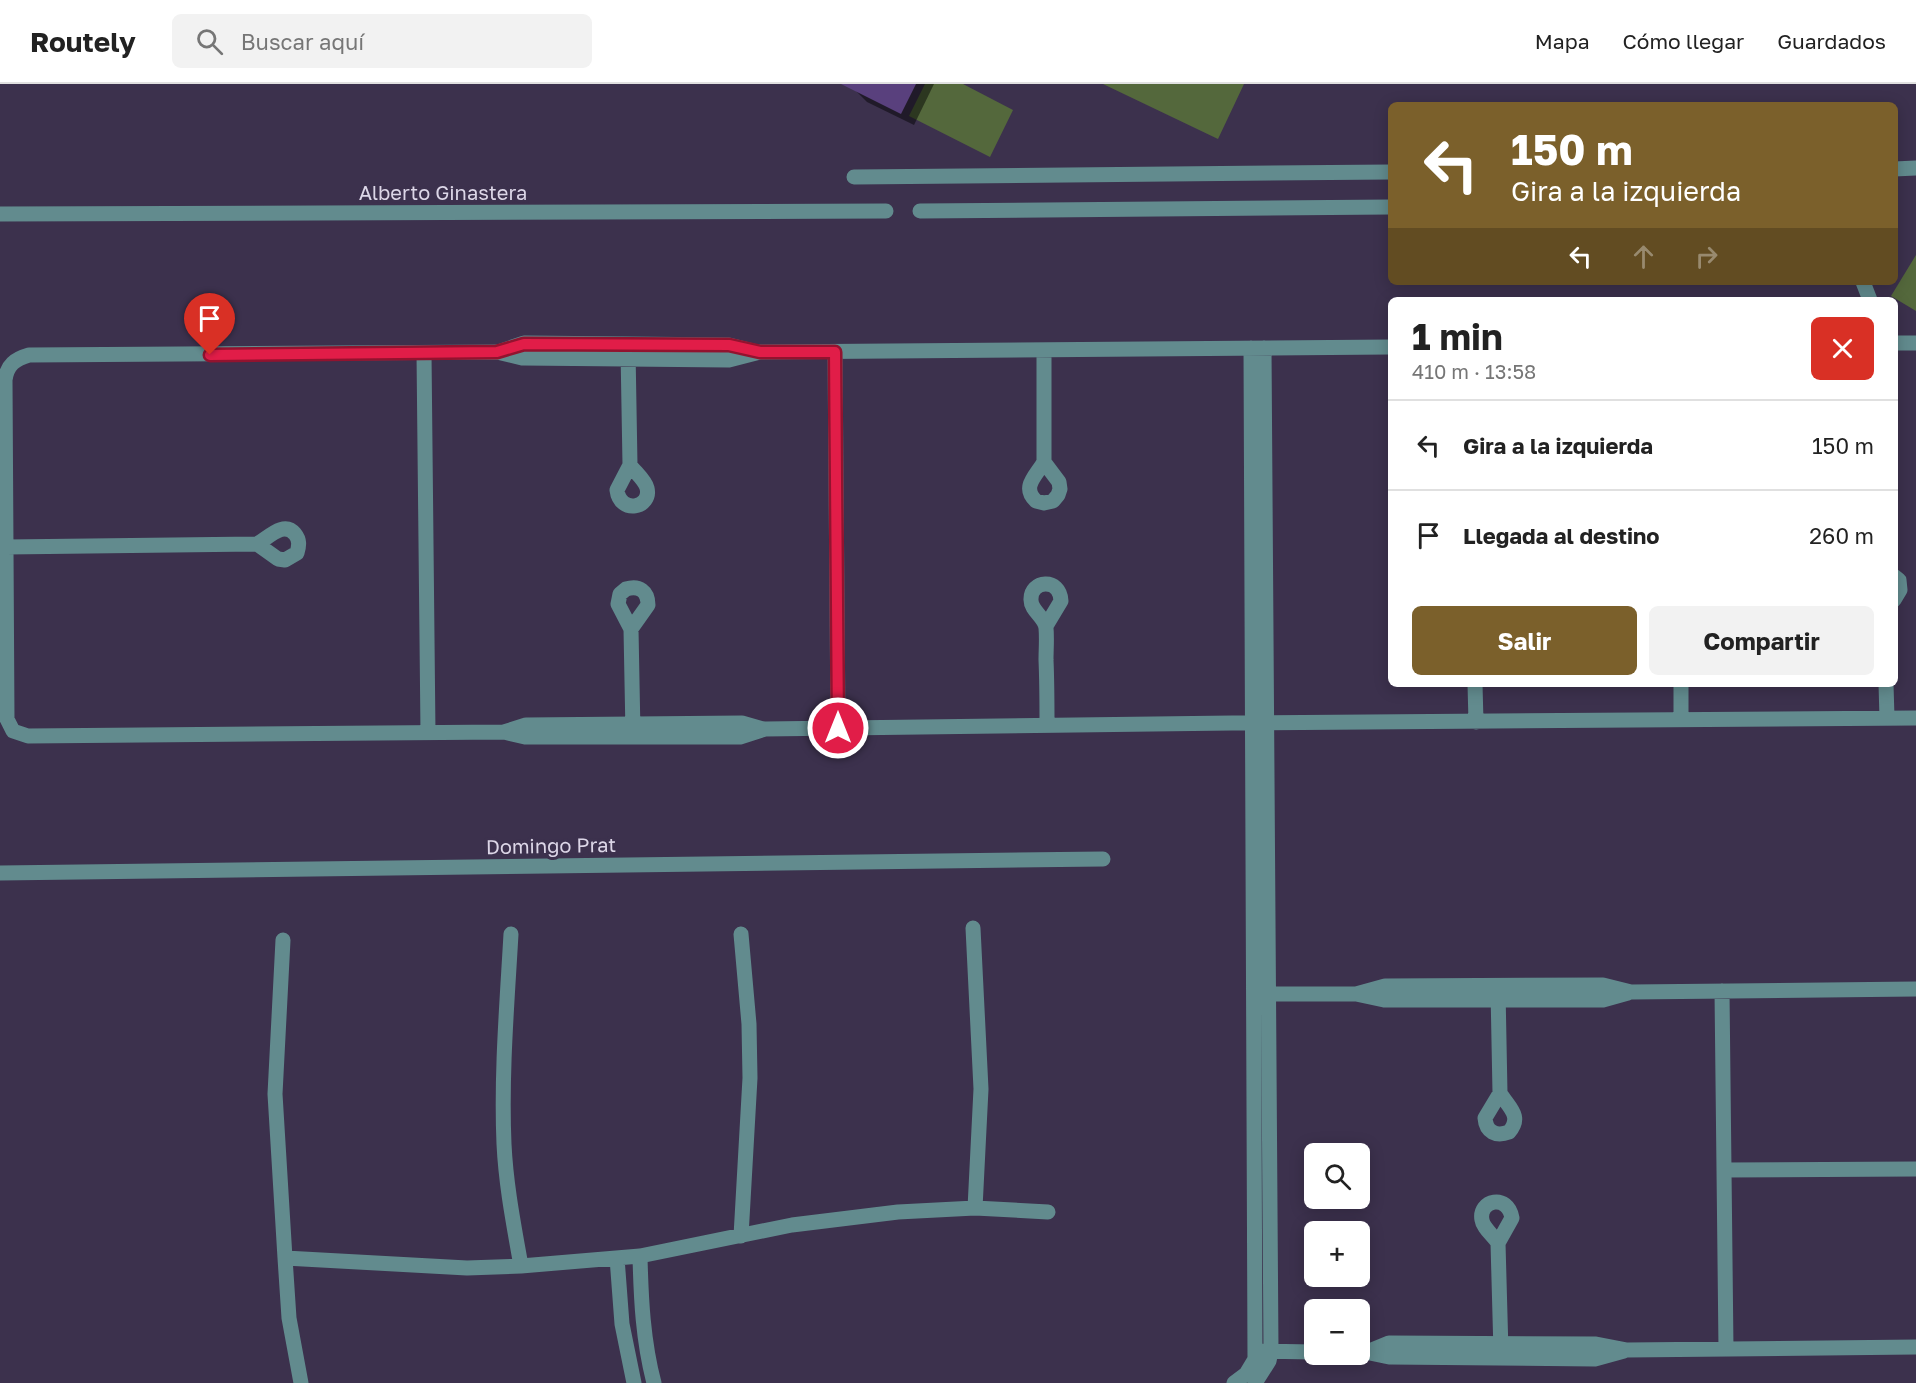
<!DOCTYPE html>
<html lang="es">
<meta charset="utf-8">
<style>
body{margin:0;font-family:"Golos Text",sans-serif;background:#f2f2f2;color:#222;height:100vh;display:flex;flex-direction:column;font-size:22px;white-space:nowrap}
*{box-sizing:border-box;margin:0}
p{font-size:20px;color:#767676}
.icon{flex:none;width:33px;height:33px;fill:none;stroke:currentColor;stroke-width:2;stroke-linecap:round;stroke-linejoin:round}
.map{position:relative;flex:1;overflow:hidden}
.panel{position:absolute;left:1388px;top:213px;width:510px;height:390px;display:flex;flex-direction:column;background:#fff;border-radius:9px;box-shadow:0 3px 15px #0003}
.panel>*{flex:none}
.guide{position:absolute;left:1388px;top:18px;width:510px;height:183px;border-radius:9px;box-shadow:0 3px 15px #0003;background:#7b602b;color:#fff;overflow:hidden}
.buttons{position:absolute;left:1304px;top:1059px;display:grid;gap:12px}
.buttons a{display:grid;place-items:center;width:66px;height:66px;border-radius:9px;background:#fff;box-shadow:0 3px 15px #0003;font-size:30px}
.pin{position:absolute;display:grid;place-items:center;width:51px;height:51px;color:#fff;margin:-62px -26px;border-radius:50% 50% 50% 0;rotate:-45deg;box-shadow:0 0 6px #0007}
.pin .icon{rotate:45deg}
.me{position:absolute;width:66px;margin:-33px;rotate:0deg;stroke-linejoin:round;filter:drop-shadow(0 0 4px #0008)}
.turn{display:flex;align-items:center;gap:21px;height:126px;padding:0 24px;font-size:27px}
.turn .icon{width:78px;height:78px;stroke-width:2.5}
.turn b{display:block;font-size:42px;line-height:51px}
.lanes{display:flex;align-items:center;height:57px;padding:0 24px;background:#0003;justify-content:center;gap:30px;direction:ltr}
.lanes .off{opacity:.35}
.round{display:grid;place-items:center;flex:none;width:63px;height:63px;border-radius:9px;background:#f2f2f2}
.summary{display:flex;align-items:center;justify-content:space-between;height:102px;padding:0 24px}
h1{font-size:36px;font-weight:700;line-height:45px}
.cta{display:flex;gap:12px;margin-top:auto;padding:12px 24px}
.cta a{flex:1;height:69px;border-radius:9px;background:#7b602b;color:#fff;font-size:24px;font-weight:700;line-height:69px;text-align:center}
.cta a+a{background:#f2f2f2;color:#222}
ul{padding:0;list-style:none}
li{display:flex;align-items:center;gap:18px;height:90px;padding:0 24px;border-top:2px solid #e0e0e0}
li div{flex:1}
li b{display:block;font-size:22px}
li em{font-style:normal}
header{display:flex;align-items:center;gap:36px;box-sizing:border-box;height:84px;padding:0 30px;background:#fff;border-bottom:2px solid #e0e0e0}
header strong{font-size:28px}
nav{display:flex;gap:33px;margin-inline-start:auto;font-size:21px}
.search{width:420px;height:54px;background:#f2f2f2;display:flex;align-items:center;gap:15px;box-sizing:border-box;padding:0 21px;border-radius:9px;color:#767676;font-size:22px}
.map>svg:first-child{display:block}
.green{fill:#54683c}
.shadow{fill:#0007}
.building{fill:#59407d}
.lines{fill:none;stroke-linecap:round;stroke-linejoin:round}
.minor{stroke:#628b8e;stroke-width:15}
.route-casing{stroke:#92132f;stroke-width:15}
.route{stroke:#e11d48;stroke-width:10}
.labels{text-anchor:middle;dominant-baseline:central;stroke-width:6;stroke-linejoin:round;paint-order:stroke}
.street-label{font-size:20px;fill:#dcd6e7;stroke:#3c314d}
</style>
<header>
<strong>Routely</strong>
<div class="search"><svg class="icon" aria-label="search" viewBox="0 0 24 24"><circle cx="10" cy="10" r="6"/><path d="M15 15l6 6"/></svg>Buscar aquí</div>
<nav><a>Mapa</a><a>Cómo llegar</a><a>Guardados</a></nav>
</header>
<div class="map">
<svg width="1916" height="1299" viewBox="0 0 1916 1299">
<rect width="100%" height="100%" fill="#3c314d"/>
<path class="green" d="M925,0h38l50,26 -23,47 -81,-41z
M1103,0h141l-26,55z
M1916,171v56l-25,-15z"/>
<path class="shadow" d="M858,0h76l-20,41 -47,-23 -12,-12z"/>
<path class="building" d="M841,0h75l-15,30z"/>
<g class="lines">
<path class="minor" d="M1894,85l22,-1
M854,93l536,-5
M920,127l470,-4
M0,130l886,-3
M1863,198l7,18
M1894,259h22
M1390,263l-630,5 -31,8 -207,-2 -25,-6 -468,3c-14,4 -22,10 -24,25l2,339 6,12 15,5 476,-4 21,5h215l25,-8 467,-6 684,-5
M628,266l2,115 -13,25c3,25 35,18 30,-2 -2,-8 -12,-16 -17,-23
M1044,266v112l15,20 1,7 -2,6 -5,6 -9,2 -8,-2c-15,-14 0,-25 8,-39
M498,268l26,-9 205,2 28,7
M835,268l3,376
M424,269l4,380
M6,463l251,-3c11,-6 27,-24 38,-10 5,6 4,12 2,19l-12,7 -7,-1 -21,-15
M1894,492l5,4 1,10 -6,10
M1046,542l15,-25c-1,-24 -31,-21 -30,-1 0,11 14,17 15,28 1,10 0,22 0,32 1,22 1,44 1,65
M631,545l17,-24c0,-14 -9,-20 -22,-16l-6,5 -2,10 13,25 2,105
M1475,600l1,38
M1681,600v36
M1886,600l1,34
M504,648l22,-7 216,-2 21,6
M0,789l1103,-14
M973,844l8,161 -6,119
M511,850c-4,70 -10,141 -7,210 2,42 10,82 17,122
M741,850l8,90 1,54 -9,158
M283,856l-8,154 10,164
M1498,906l2,103 -15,25c1,14 11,19 24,14 14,-16 -1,-25 -9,-39
M1722,907l4,358
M1261,910h95l28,6h219l25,-7
M1356,910l29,-8 218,-1 28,7 285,-3
M1724,1086l192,-1
M1498,1159c-4,-7 -15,-15 -16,-23 -4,-20 26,-27 30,-2l-14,25 3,109
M640,1172c1,43 3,85 14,127
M617,1174l5,66 12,59
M1261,1267l53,1
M1365,1268l24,5 206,2 29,-8
M1367,1268l22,-9 207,1 31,6 289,-3
M301,1299l-12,-65 -4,-60 182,10 54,-2 119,-10 152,-31 106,-13 77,-4 73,4
M1234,1299l12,-9 9,-15 -4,-1011
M1255,1299l14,-22 2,-10 -7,-1003"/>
</g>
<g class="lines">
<defs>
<path id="route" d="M210,271l287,-3 27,-8 205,1 31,7h75l3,376"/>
</defs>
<use href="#route" class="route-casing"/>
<use href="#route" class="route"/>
</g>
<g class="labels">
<g class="street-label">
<text x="443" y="108">Alberto Ginastera</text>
<text transform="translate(551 761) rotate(-1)">Domingo Prat</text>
</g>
</g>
</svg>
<div class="buttons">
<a><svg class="icon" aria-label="search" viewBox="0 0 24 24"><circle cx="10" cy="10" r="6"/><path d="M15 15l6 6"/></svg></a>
<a>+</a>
<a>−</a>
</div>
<div class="pin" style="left:210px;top:271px;background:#d93025"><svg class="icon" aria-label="arrive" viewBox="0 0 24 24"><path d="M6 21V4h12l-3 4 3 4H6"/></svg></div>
<svg class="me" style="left:838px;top:644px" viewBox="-20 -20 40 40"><circle r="17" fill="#e11d48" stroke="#fff" stroke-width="3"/><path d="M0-11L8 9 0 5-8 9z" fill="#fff"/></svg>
<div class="guide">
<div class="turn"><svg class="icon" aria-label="left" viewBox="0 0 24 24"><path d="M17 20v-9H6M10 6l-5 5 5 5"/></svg><div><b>150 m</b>Gira a la izquierda</div></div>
<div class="lanes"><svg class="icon" aria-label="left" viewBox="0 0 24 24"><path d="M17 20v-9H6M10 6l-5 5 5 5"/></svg><svg class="icon off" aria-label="ahead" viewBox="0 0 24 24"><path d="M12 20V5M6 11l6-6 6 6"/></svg><svg class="icon off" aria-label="right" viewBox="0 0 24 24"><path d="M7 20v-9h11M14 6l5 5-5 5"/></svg></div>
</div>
<section class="panel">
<div class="summary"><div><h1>1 min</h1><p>410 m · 13:58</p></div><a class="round" style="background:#d93025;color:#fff"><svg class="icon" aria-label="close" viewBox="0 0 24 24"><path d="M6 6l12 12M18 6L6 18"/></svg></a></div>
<ul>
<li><svg class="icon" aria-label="left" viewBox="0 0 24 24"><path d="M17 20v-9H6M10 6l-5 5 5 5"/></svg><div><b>Gira a la izquierda</b></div><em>150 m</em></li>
<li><svg class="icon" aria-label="arrive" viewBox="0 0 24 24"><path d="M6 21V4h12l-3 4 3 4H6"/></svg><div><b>Llegada al destino</b></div><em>260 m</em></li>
</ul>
<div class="cta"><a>Salir</a><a>Compartir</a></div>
</section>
</div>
